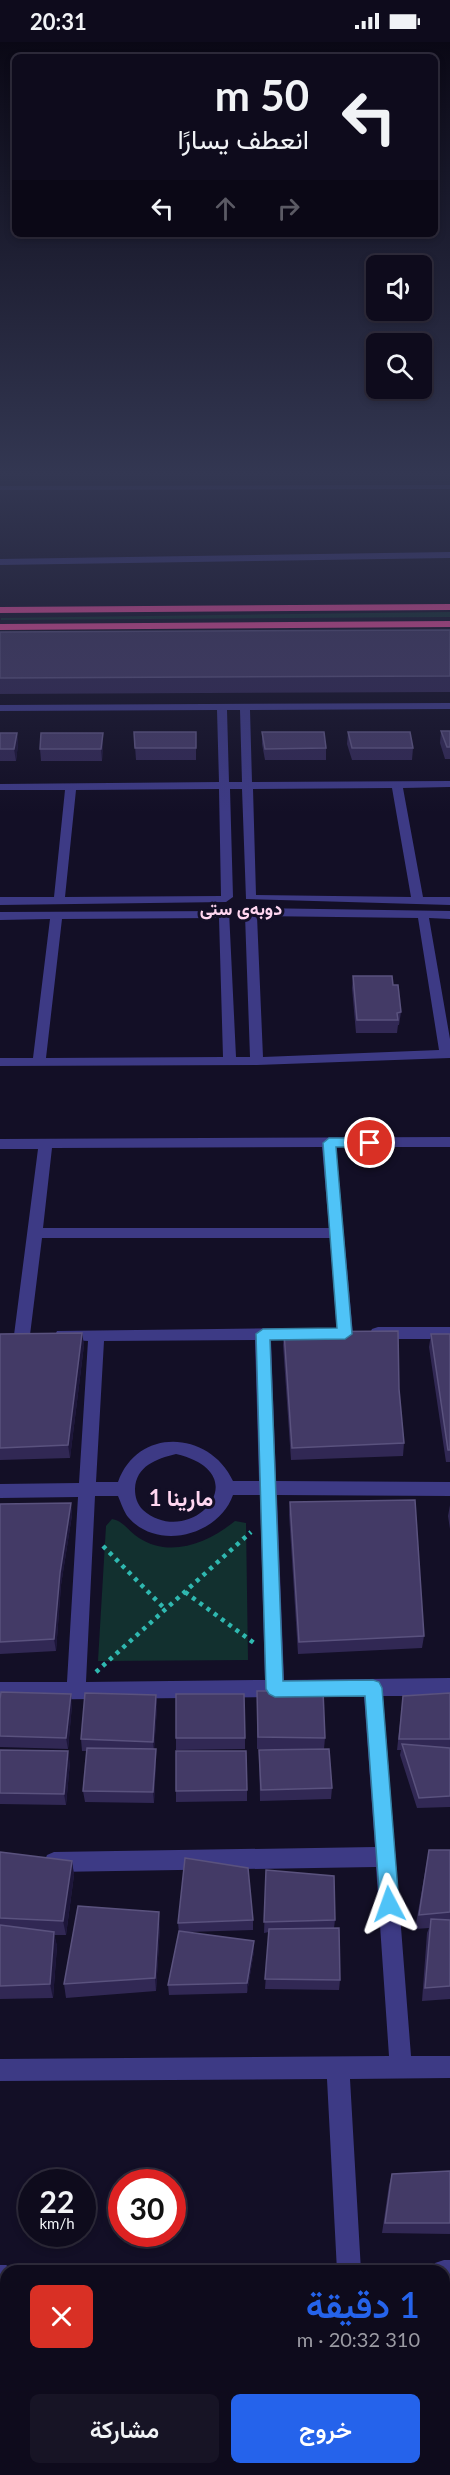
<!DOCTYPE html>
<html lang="ar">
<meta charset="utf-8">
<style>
body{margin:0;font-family:Lato,Vazirmatn,sans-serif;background:#171425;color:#f1f3f6;direction:rtl;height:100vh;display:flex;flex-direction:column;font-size:22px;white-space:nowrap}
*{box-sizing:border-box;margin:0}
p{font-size:20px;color:#9b9ba3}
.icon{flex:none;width:33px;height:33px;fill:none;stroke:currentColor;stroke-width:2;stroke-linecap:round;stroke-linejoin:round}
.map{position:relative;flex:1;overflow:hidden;direction:ltr}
.panel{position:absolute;left:0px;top:2223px;width:450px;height:210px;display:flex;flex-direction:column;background:#0e0b1c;border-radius:18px 18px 0 0;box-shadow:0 3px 9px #0003,0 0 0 2px #2e2b3b;direction:rtl}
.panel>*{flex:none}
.guide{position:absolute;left:12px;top:12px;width:426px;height:183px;border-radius:9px;box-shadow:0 3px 9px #0003,0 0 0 2px #2e2b3b;direction:rtl;background:#0e0b1c;color:#f1f3f6;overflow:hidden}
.controls{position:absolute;left:366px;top:213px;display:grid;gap:12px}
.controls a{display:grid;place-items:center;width:66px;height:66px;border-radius:9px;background:#0e0b1c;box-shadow:0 3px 9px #0003,0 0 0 2px #2e2b3b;font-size:30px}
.speed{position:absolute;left:18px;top:2127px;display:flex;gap:12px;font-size:30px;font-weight:700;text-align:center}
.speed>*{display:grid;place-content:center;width:78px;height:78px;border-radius:50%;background:#0e0b1c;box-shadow:0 3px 9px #0003,0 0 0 2px #2e2b3b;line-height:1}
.speed small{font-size:15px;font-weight:400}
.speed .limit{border:9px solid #d22;background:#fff;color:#111}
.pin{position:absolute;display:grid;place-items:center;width:51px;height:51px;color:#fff;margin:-26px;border:3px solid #fff;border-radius:50%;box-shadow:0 2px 6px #0007}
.me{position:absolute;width:66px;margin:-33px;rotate:356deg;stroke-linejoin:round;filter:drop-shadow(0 0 4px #0008)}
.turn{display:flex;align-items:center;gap:21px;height:126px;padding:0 30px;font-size:27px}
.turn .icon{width:78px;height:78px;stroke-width:2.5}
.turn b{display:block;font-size:42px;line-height:51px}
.lanes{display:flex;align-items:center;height:57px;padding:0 30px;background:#0003;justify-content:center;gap:30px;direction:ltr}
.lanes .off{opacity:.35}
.round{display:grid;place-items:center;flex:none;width:63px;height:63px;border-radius:9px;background:#171425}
.overview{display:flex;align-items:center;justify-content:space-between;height:102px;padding:0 30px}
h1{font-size:36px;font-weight:600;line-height:45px;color:#2563eb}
.button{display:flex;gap:12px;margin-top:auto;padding:12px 30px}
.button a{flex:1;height:69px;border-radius:9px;background:#2563eb;color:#fff;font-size:24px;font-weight:600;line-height:69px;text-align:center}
.button a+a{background:#171425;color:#f1f3f6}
.status{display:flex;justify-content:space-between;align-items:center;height:42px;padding:0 30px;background:#0e0b1c;direction:ltr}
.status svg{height:16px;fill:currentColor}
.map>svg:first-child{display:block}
.green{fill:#12302f}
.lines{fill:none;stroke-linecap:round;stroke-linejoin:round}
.path{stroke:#2fb8b0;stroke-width:4.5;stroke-dasharray:4 5;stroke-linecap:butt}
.minor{fill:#3d3a85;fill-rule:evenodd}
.highway{fill:#ff4fa3;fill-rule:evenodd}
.wall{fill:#312854}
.shaded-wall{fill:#1d163a}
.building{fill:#433a66;stroke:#5a527e;stroke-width:1.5}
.route{fill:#4fc3f7;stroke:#337fa1;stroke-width:1.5}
.labels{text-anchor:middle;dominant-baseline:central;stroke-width:6;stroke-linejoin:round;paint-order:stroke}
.far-neighbourhood-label{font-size:18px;font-weight:bold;fill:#ffd6f0;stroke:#130f26}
.neighbourhood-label{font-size:22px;font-weight:bold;fill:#ffd6f0;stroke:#130f26}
</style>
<div class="status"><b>20:31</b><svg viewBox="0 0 49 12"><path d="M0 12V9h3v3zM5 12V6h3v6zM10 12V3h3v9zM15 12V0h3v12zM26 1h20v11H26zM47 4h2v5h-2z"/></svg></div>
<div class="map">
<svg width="450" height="2433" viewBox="0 0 450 2433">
<rect width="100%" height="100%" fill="#130f26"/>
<path class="green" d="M450,570v5l-449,3v-2z
M112,1477c12,2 17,13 27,19 32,21 70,4 96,-17l11,2 2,137 -150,1 8,-135z"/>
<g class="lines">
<path class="path" d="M103,1504l62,63
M185,1550l69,51
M96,1630l155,-140"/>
<path class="minor" d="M450,443v4l-450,1v-4z
M450,510v6l-450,7v-6z
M450,661v6l-200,1 2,72 198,-1v6l-47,1 20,109h27v8l-204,-6 -4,-110h-12l3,108 -7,5 -226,3v-8h54l11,-107h-65v-6l219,-2 -2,-72 -217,1v-6zM227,668h13l2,72h-13zM392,746l19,109 -155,-2 -3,-106zM219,747l2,107 -156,1 11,-107z
M255,866l195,3v8l-21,-1 21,121v19l-193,7 -257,1v-8h33l17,-139 -50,1v-8l229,-1 7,146h14l-5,-142zM257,874l161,2 21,132 -176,7zM219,876l4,139 -177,1 16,-139z
M450,1095v10h-114l17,187 -2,4h-12l-2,-4 -7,-96h-288l-12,97 -2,4h-12l-2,-4 24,-186h-38v-10zM322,1105l7,81h-286l9,-80z
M378,1285h72v12h-72l-6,-2 -2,-4 2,-4z
M303,1286l6,2 2,4 -2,4 -38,2 5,141 174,1v14l-173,-1 7,185 166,-2v18h-67l28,360h39v22l-100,1 11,192h-24l-10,-192 -327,2v-22l389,-3 -13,-189 -322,5 -7,-3 -3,-7 3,-7 7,-3 321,-5 -11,-151 -364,4v-18h67l11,-185 -78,1v-14l79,-1 9,-142 -31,-2 -2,-4 2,-4zM255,1298l4,141h-26c-23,-50 -95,-55 -115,1h-22l8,-141zM176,1412c85,20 14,97 -33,56 -6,-6 -8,-13 -8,-21 1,-23 21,-30 41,-35zM233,1453h27l5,185 -179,2 9,-186h23c3,7 6,16 10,21 30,35 91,18 105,-22z
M444,2218h6v24h-6v-13h-12l3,-8z
M0,2223h6l10,6h-10v18h-6z
M444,2398h6v26h-6z
M213,2427h26v6h-26z
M384,2427h26v6h-26z"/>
<path class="highway" d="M450,562v6l-450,3v-6z
M450,579v6l-450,3v-6z"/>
</g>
<path class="wall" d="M450,588v62l-450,2v-62z
M441,689h9v28h-5l-5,-16z
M134,690h62v28h-60z
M262,690l64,16v12h-61l-3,-16z
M348,690l65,16 -1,12h-60l-5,-16z
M0,691h17l1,11 -2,17h-16z
M103,702l-1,17h-61l-1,-12z
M353,934l40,9 8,27 -2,13h-1l-1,8h-41l-4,-45z
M284,1290l115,57 5,54 -1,13 -112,4 -8,-115z
M82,1291l2,12 -14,113 -70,2v-126z
M431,1292h19v128h-4l-17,-115z
M290,1460l134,134 -2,12 -124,6 -9,-140z
M71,1461l1,12 -11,70 -5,66 -56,3v-150z
M450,1463v24l-2,-13z
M257,1649l68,47 -1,11h-67z
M450,1651v114l-33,1 -17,-53 1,-5h-4l6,-54z
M156,1653l1,12 -3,42 2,12 -2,42 -69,-1 -2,-11 4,-40h-5l-1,-12z
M0,1657l72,6 -4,44 -68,-2z
M176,1696h69v11l-69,1z
M0,1708l70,12 -4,43 -66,-1z
M259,1708l73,38 -1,11 -71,2z
M247,1748v11l-71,1v-11z
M429,1808h21v149l-28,2 5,-68 2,-5 -14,1z
M0,1810l72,9 2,14 -8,60h-12l3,11 -4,52 -53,1z
M266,1828l69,50 -1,8 6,52 -1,10 -74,-1 4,-57 -5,1z
M253,1878v10l-66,2 67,9v10l-7,42 -78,2 -1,-10 11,-52 -1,-10z
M160,1884l-4,65 -90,7 -2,-14z
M450,2129v63l-68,-1 7,-48 3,-11z
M0,2267h6v85h-6z"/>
<path class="shaded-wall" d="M17,691l1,11 -2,17 -2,-12z
M103,691v11l-1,17 -1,-12z
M82,1291l2,12 -14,113 -2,-13z
M71,1461l1,12 -11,70 -5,66 -2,-12 6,-66z
M71,1652l1,11 -4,44 -2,-11z
M156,1653l1,12 -3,46 -1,-11z
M156,1707v12l-2,42 -1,-11z
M68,1709l2,11 -4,43 -2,-11z
M72,1819l2,14 -8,60 -3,-14z
M159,1870l1,14 -4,65 -1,-13z
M54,1890l3,14 -4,52 -3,-14z
M254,1899v10l-7,42v-10z"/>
<path class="building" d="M450,588v46l-450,2v-46z
M441,689h9v16h-3z
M134,690h62v16h-61z
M262,690h62l2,16 -61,1z
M348,690h62l3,16h-61z
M0,691h17l-3,16h-14z
M41,691h62l-2,16h-61z
M353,934h39l1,9h5l3,27 -4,1 1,7h-41z
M398,1289l1,58 5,54 -112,5 -8,-116z
M82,1291l-14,112 -68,3v-114z
M431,1292h19v116h-2z
M415,1458l9,136 -125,6 -9,-140z
M71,1461l-11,70 -6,66 -54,3v-138z
M257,1649h66l2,47 -67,-1z
M1,1650l70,2 -5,44 -66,-2v-37z
M85,1651l71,2 -3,47 -72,-3z
M450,1651v46h-51l4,-43z
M176,1652h68l1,44h-69z
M402,1702l48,4v48l-31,2z
M87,1706l69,1 -3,43 -70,-1z
M329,1707l3,39 -71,2 -2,-40z
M0,1708l68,1 -4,43 -64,-1z
M176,1709h70l1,39 -71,1z
M429,1808h21v62l-31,3z
M0,1810l72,9 -9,60 -63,-3z
M185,1816l63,10 5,52 -75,3z
M266,1828l68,6 1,44 -71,2z
M78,1864l81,6 -4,66 -91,6z
M431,1877l19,1v66l-25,2z
M0,1883l54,7 -4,52 -50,2z
M339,1886l1,52 -75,-1 4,-50z
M179,1889l75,10 -7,42 -79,2z
M450,2129v52h-65l7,-49z
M0,2267h6v77h-6z"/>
<linearGradient id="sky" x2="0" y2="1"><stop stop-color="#0a0815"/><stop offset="0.56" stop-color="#333752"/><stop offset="1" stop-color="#333752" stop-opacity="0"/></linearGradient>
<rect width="450" height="771" fill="url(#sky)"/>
<path class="route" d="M329,1096h41l6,5 -6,4h-34l16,187 -7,5 -75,1 13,341 90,-1 6,2 3,6 17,216 -3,6 -7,3 -7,-3 -2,-6 -15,-208 -90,1 -6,-3 -3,-5 -10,-355 7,-5 74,-1 -14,-185z"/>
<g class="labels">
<g class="far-neighbourhood-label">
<text x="241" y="866">دوبه‌ی ستی</text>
</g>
<g class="neighbourhood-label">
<text x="181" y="1455">مارینا 1</text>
</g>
</g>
</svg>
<div class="controls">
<a><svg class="icon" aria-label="sound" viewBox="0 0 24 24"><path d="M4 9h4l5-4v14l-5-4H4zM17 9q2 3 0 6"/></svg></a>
<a><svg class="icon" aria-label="search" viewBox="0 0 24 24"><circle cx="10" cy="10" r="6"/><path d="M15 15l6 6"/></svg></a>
</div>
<div class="speed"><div>22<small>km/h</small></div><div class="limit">30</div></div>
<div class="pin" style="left:370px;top:1101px;background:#d93025"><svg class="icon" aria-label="arrive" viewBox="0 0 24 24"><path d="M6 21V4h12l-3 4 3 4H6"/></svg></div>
<svg class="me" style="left:389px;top:1862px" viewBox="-20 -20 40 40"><path d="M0-17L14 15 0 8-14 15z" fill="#4fc3f7" stroke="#fff" stroke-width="4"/></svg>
<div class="guide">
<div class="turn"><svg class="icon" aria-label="left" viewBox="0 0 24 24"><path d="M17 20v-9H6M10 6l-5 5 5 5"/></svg><div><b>50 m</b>انعطف يسارًا</div></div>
<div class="lanes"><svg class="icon" aria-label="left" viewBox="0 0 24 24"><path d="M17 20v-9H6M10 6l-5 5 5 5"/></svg><svg class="icon off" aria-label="ahead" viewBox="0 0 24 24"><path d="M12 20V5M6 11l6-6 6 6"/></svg><svg class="icon off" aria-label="right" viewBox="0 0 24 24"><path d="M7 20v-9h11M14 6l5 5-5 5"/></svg></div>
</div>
<section class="panel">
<div class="overview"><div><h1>1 دقيقة</h1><p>310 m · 20:32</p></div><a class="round" style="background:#d93025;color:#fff"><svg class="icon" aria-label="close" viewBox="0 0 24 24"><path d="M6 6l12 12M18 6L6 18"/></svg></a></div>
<div class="button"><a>خروج</a><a>مشاركة</a></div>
</section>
</div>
